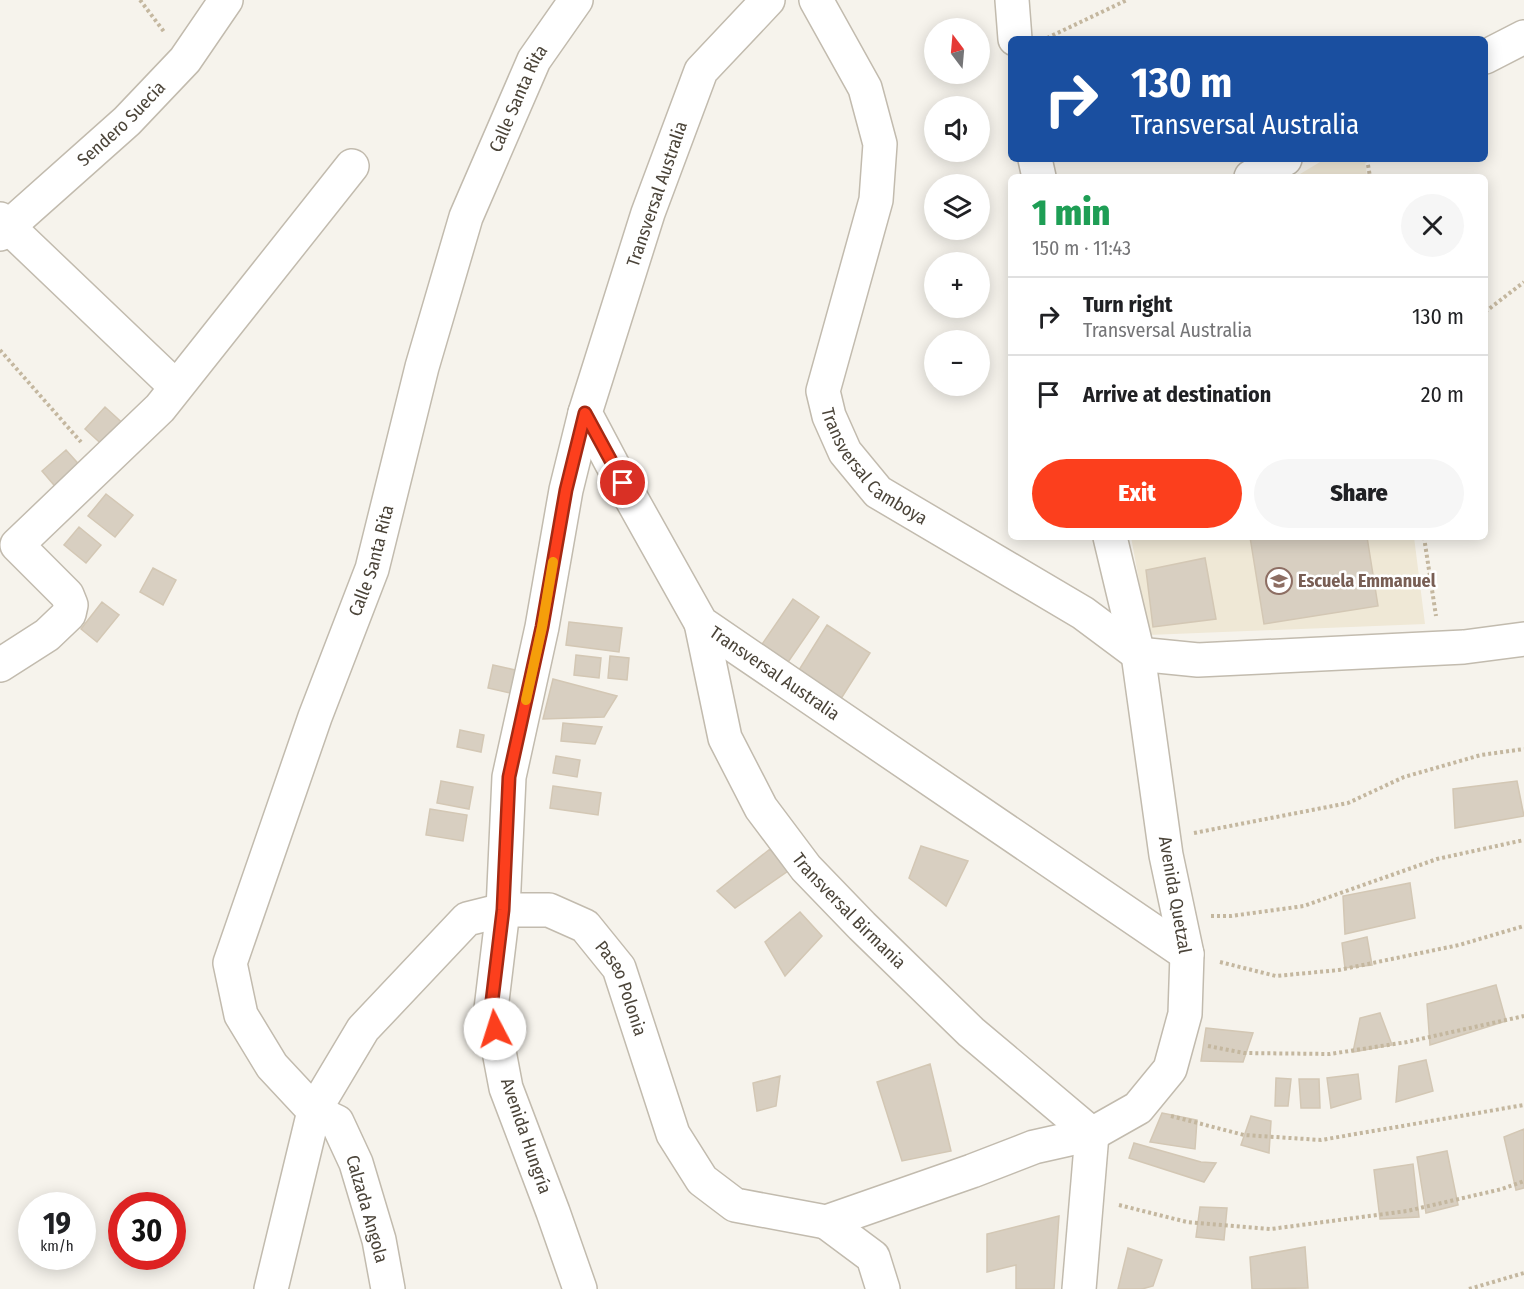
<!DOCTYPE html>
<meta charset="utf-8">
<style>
body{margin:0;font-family:"Fira Sans Condensed",sans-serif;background:#f6f6f6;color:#202124;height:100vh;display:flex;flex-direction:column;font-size:22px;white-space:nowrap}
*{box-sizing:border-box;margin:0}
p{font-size:20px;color:#757577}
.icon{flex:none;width:33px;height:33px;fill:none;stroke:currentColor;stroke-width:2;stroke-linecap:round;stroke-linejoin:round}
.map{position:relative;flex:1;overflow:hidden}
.details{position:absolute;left:1008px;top:174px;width:480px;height:366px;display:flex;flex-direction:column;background:#fff;border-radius:9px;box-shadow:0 3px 15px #0003}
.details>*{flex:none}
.top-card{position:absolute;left:1008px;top:36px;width:480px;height:126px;border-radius:9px;box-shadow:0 3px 15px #0003;background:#1a4fa0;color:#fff;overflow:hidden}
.needle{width:39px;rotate:344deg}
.controls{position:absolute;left:924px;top:18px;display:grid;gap:12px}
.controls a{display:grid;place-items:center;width:66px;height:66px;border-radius:50%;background:#fff;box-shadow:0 3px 15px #0003;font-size:30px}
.speed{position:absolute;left:18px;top:1192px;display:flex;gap:12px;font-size:30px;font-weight:700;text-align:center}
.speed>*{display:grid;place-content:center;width:78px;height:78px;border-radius:50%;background:#fff;box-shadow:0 3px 15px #0003;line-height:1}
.speed small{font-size:15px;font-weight:400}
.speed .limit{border:9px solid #d22;background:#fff;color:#111}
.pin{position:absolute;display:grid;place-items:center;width:51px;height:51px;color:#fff;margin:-26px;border:3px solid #fff;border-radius:50%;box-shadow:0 2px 6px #0007}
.me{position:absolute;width:66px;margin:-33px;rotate:355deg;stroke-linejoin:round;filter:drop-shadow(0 0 4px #0008)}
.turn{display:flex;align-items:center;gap:21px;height:126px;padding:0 24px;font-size:27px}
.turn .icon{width:78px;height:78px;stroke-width:2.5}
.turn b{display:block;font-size:42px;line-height:51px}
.round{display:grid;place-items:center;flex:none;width:63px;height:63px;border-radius:32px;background:#f6f6f6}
.head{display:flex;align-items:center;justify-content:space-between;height:102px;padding:0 24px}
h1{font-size:36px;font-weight:800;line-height:45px;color:#1e9e55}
.cta{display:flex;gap:12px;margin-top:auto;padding:12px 24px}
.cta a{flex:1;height:69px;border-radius:36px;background:#fc3f1d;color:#fff;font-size:24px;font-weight:800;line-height:69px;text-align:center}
.cta a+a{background:#f6f6f6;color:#202124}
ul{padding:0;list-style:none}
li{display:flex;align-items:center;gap:18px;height:78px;padding:0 24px;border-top:2px solid #e0e0e0}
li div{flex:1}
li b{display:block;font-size:22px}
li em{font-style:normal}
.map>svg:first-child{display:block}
.education{fill:#efe8d6}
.building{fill:#d8cfc1;stroke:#d3c7b4;stroke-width:1.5}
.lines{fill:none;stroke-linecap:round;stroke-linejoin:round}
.minor-casing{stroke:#c2bbae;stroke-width:36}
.path{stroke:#c4b79f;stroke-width:4;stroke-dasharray:3 3;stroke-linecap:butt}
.minor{stroke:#fff;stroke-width:33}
.route-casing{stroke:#a42913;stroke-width:15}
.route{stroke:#fc3f1d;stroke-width:10}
.slow{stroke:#f59e0b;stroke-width:10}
.labels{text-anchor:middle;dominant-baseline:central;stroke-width:5;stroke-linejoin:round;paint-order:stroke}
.street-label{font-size:18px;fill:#4b4439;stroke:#fff}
.education-label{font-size:18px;font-weight:bold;fill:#785e54;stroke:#fff;text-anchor:start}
</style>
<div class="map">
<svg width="1524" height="1289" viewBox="0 0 1524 1289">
<rect width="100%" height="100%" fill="#f6f3ec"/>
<path class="education" d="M1325,159h40l2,18h-72z
M1131,537h283l11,87 -276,11z"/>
<path class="building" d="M105,407l23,21 -20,22 -23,-21z
M66,450l18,20 -25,21 -17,-20z
M106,494l27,21 -18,22 -27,-21z
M79,527l22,18 -15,18 -22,-18z
M1250,537h117l11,69 -114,18z
M1205,558l11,61 -63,8 -7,-57z
M153,568l23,12 -13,25 -23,-13z
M793,599l26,18 -37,54 -26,-18z
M102,602l17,13 -22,27 -16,-13z
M569,622l53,6 -3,24 -53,-7z
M827,625l43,28 -33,52 -43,-27z
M576,655l25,3 -2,20 -25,-3z
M610,656l19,2 -2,22 -19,-2z
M493,665l31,7 -5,23 -31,-7z
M553,679l64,17 -13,21 -61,2z
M563,723l39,4 -7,17 -34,-3z
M460,730l24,5 -3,17 -24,-5z
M556,756l24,4 -3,17 -24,-4z
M441,781l32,6 -4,22 -32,-6z
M1517,781l7,35 -69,12 -2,-39z
M553,786l48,7 -3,22 -48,-7z
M430,809l37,6 -4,26 -37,-6z
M921,846l47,15 -22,45 -37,-28z
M770,849l18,22 -53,37 -18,-17z
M1410,883l5,35 -70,16 -2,-38z
M800,912l22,24 -37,40 -20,-34z
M1367,937l5,28 -27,3 -3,-25z
M1496,985l10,36 -76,24 -3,-41z
M1380,1013l12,32 -39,7 7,-34z
M1206,1028l47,5 -10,29 -42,-1z
M1426,1060l7,31 -37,11 3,-36z
M930,1064l21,87 -49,10 -25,-79z
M1358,1074l3,25 -30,9 -4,-30z
M780,1076l-4,30 -19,5 -4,-28z
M1276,1078l15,1 -3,27h-13z
M1299,1079h20l1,29h-19z
M1162,1113l35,7 -2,29 -45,-7z
M1251,1116l20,5 -2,32 -28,-8z
M1524,1129v59l-8,2 -12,-53z
M1134,1143l67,19 15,1 -12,19 -75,-24z
M1447,1151l11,54 -32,8 -9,-56z
M1413,1164l6,53 -39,2 -6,-49z
M1200,1207l27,1 -3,32 -28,-3z
M1059,1216l-5,73h-38v-24l-29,7v-38z
M1305,1247l3,41 -56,1 -2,-32z
M1128,1248l34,12 -9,26 -11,3h-24z"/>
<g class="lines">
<defs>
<g id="minor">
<path id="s1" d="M768,0l-67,71 -53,142 -63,200 27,51 89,159 486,331"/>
<path id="s2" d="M816,0l49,88 15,56 -4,56 -53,191 6,25 16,36 33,40 205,121 55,41 60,6 266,-13 60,-8"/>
<path d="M1012,0l3,39"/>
<path d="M1485,57l39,-20"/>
<path d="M1035,159l4,18"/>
<path d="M1251,177l34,-18"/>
<path d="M0,219l176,168"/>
<path id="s3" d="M0,234l127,-113 58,-61 41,-60"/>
<path id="s4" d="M701,623l24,115 36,70 45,60 56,58 109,106 121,102"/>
<path d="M0,665l47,-30 22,-21 2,-9 -4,-10 -50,-50 143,-137 192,-242"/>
<path d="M826,1222l47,35 10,32"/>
<path id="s5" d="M271,1289l43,-178 49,-82 104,-110 36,-9h46l36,16 34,42 54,166 29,46 33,25 91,17 146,-51 62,-24 58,-13 46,-26 32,-39 15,-55 2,-60 -21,-99 -28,-201 -28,-117"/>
<path id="s6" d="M388,1289l-9,-49 -23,-77 -19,-41 -23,-11 -42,-45 -31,-51 -11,-52 85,-246 57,-148 50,-202 44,-150 68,-157 42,-60"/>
<path d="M580,1289l-27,-77 -47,-124 -15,-79 12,-99 6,-133 33,-150 24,-137 19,-77"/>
<path d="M1079,1289l13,-155"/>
</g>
</defs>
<use href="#minor" class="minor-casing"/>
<path class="path" d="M140,0l25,33
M1047,38l80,-38
M1367,159l3,18
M1485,312l39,-30
M0,350l81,92
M1424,537l12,79
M1194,833l154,-30 56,-26 77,-22 43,-6
M1211,916h20l73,-10 133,-47 87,-19
M1220,962l56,14 63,-6 120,-25 65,-19
M1208,1046l36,7 86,1 77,-12 117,-26
M1171,1116l73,19 77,5 203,-35
M1119,1205l68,17 84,7 136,-18 95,-22 22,-8
M1469,1289l55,-16"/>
<use href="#minor" class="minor"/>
</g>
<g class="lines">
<defs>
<path id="route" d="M495,1029l-4,-20 12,-99 6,-133 33,-150 24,-137 19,-77 38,70"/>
</defs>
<use href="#route" class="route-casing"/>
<use href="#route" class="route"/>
<path class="slow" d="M526,700l16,-73 11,-65"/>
</g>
<defs>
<symbol id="school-ring" viewBox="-11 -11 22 22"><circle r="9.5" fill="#fff" stroke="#8d6e63" stroke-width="1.5"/><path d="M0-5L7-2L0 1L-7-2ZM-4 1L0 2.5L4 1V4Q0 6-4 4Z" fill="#8d6e63"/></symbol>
</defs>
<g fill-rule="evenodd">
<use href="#school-ring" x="1264" y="566" width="30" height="30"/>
</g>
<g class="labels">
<g class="street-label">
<text stroke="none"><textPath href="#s6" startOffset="1288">Calle Santa Rita</textPath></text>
<text stroke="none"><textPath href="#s3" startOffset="164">Sendero Suecia</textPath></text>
<text transform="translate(657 194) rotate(-71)">Transversal Australia</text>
<text stroke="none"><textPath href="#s2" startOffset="508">Transversal Camboya</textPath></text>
<text stroke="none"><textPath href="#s6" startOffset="802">Calle Santa Rita</textPath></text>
<text stroke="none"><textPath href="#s1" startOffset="788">Transversal Australia</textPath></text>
<text transform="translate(1175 895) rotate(80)">Avenida Quetzal</text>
<text stroke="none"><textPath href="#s4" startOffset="332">Transversal Birmania</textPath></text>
<text stroke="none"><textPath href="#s5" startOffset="626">Paseo Polonia</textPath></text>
<text transform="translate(526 1136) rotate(71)">Avenida Hungría</text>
<text transform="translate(367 1209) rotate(74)">Calzada Angola</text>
</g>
<g class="education-label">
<text x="1298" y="581">Escuela Emmanuel</text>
</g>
</g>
</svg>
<div class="controls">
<a><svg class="needle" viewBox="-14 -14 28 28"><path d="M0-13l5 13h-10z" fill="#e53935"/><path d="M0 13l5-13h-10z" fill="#757577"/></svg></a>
<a><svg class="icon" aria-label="sound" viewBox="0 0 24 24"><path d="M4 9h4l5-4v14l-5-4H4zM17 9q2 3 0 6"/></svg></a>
<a><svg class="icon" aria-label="layers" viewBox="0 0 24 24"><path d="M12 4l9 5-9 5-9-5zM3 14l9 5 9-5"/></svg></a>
<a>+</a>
<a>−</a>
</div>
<div class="speed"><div>19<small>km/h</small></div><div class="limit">30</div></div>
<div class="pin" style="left:623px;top:483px;background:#d93025"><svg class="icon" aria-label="arrive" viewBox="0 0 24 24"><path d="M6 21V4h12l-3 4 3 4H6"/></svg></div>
<svg class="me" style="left:495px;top:1029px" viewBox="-20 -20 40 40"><circle r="19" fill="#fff"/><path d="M0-13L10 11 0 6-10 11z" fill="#fc3f1d"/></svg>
<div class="top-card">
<div class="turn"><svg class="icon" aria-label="right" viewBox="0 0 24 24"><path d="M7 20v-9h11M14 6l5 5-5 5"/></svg><div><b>130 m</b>Transversal Australia</div></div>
</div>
<section class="details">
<div class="head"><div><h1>1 min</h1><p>150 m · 11:43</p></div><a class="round"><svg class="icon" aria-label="close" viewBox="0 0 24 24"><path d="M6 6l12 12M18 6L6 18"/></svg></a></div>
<ul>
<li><svg class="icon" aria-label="right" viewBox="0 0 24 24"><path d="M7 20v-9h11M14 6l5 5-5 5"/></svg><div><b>Turn right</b><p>Transversal Australia</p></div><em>130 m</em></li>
<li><svg class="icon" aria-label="arrive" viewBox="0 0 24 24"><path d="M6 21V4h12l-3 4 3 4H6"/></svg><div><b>Arrive at destination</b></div><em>20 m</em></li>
</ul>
<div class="cta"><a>Exit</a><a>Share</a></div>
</section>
</div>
